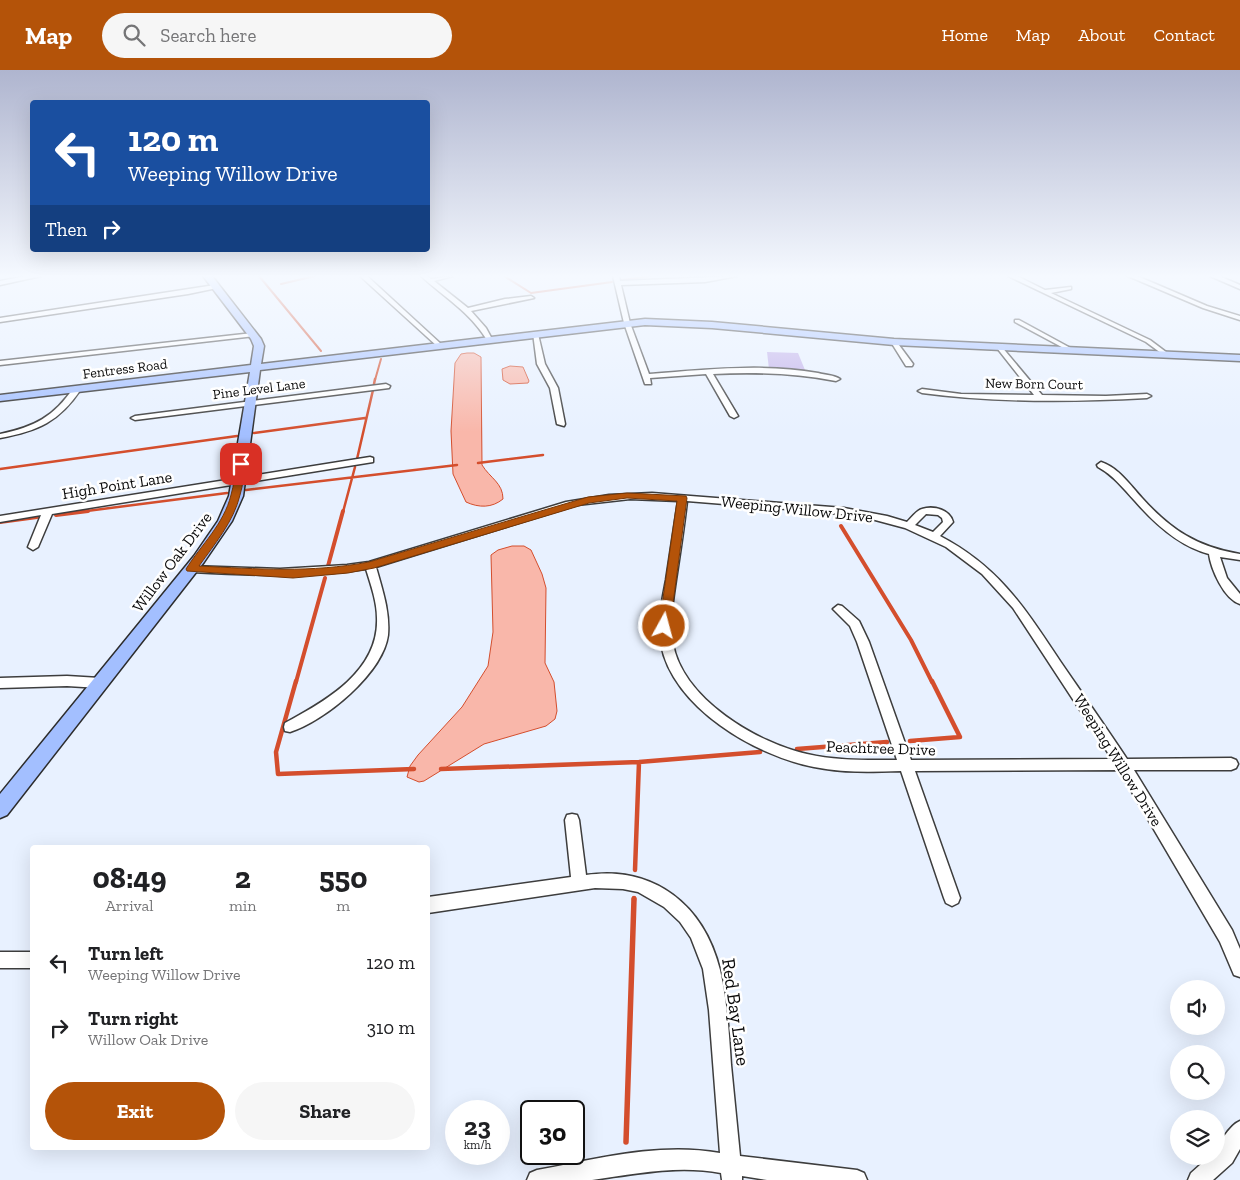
<!DOCTYPE html>
<style>
body{margin:0;font-family:"Zilla Slab",serif;background:#f6f6f6;color:#202124;height:100vh;display:flex;flex-direction:column;font-size:19px;white-space:nowrap}
*{box-sizing:border-box;margin:0}
p{font-size:16px;color:#757577}
.icon{flex:none;width:28px;height:28px;fill:none;stroke:currentColor;stroke-width:2;stroke-linecap:round;stroke-linejoin:round}
.map{position:relative;flex:1;overflow:hidden}
.panel{position:absolute;left:30px;top:775px;width:400px;height:305px;display:flex;flex-direction:column;background:#fff;border-radius:5px;box-shadow:0 5px 20px #0002}
.panel>*{flex:none}
.guide{position:absolute;left:30px;top:30px;width:400px;height:152px;border-radius:5px;box-shadow:0 5px 20px #0002;background:#1a4fa0;color:#fff;overflow:hidden}
.tools{position:absolute;left:1170px;top:910px;display:grid;gap:10px}
.tools a{display:grid;place-items:center;width:55px;height:55px;border-radius:50%;background:#fff;box-shadow:0 5px 20px #0002;font-size:25px}
.speed{position:absolute;left:445px;top:1030px;display:flex;gap:10px;font-size:25px;font-weight:700;text-align:center}
.speed>*{display:grid;place-content:center;width:65px;height:65px;border-radius:50%;background:#fff;box-shadow:0 5px 20px #0002;line-height:1}
.speed small{font-size:12px;font-weight:400}
.speed .limit{border:2px solid #111;border-radius:8px;background:#fff;color:#111}
.pin{position:absolute;display:grid;place-items:center;width:42px;height:42px;color:#fff;margin:-21px;border-radius:10px;box-shadow:0 2px 8px #0006}
.me{position:absolute;width:55px;margin:-28px;rotate:7deg;stroke-linejoin:round;filter:drop-shadow(0 0 4px #0008)}
.turn{display:flex;align-items:center;gap:18px;height:105px;padding:0 15px;font-size:22px}
.turn .icon{width:65px;height:65px;stroke-width:2.5}
.turn b{display:block;font-size:35px;line-height:42px}
.then{display:flex;align-items:center;height:48px;padding:0 15px;background:#0003;gap:10px;font-size:19px}
.eta{display:flex;justify-content:space-evenly;align-items:center;height:85px;text-align:center}
.eta b{font-size:30px;font-weight:700;line-height:35px}
.primary-button{display:flex;gap:10px;margin-top:auto;padding:10px 15px}
.primary-button a{flex:1;height:58px;border-radius:30px;background:#b45309;color:#fff;font-size:20px;font-weight:700;line-height:58px;text-align:center}
.primary-button a+a{background:#f6f6f6;color:#202124}
ul{padding:0;list-style:none}
li{display:flex;align-items:center;gap:15px;height:65px;padding:0 15px}
li div{flex:1}
li b{display:block;font-size:19px}
li em{font-style:normal}
header{display:flex;align-items:center;gap:30px;box-sizing:border-box;height:70px;padding:0 25px;background:#b45309;color:#fff}
header strong{font-size:24px}
nav{display:flex;gap:28px;margin-inline-start:auto;font-size:18px}
.search{width:350px;height:45px;background:#f6f6f6;display:flex;align-items:center;gap:12px;box-sizing:border-box;padding:0 18px;border-radius:28px;color:#757577;font-size:19px}
.map>svg:first-child{display:block}
.green{fill:#c1b0ea}
.water{fill:#f9b7aa;stroke:#d44e2d}
.lines{fill:none;stroke-linecap:round;stroke-linejoin:round}
.stream-far4{stroke:#d44e2d;stroke-width:2}
.stream-far3{stroke:#d44e2d;stroke-width:2.5}
.stream-far2{stroke:#d44e2d;stroke-width:4}
.stream-far1{stroke:#d44e2d;stroke-width:4.5}
.stream{stroke:#d44e2d;stroke-width:5.5}
.street-casing{stroke:#3d3d3d;stroke-width:3}
.secondary-casing{stroke:#2c2c2c;stroke-width:3}
.street{fill:#fff;fill-rule:evenodd}
.secondary{fill:#a3bfff;fill-rule:evenodd}
.route{fill:#b45309;stroke:#753606}
.labels{text-anchor:middle;dominant-baseline:central;stroke-width:5;stroke-linejoin:round;paint-order:stroke}
.far-street-label{font-size:14px;fill:#0a0a0a;stroke:#fff}
.street-label{font-size:16px;fill:#0a0a0a;stroke:#fff}
.near-street-label{font-size:19px;fill:#0a0a0a;stroke:#fff}
</style>
<header>
<strong>Map</strong>
<div class="search"><svg class="icon" aria-label="search" viewBox="0 0 24 24"><circle cx="10" cy="10" r="6"/><path d="M15 15l6 6"/></svg>Search here</div>
<nav><a>Home</a><a>Map</a><a>About</a><a>Contact</a></nav>
</header>
<div class="map">
<svg width="1240" height="1110" viewBox="0 0 1240 1110">
<rect width="100%" height="100%" fill="#e8f1ff"/>
<path class="green" d="M767,282l31,1 7,17 -36,-1z"/>
<path class="water" d="M467,283h7l7,4 1,108c8,13 21,18 21,34 -11,9 -24,9 -37,3l-13,-28 -2,-43 4,-68 6,-9z
M510,296l13,1 6,14 -1,2 -18,1 -7,-4 -1,-11z
M512,476h12l7,4 11,24 4,14 -1,75 9,19 3,29 -2,8 -9,7 -62,18 -60,37 -5,1 -12,-5 3,-11 8,-11 44,-48 26,-41 5,-34 -2,-77 7,-5z"/>
<g class="lines">
<path class="stream-far4" d="M259,206l62,75
M504,206l27,17 81,-11
M622,210l29,-4
M281,214l34,-8
M375,310l6,-21"/>
<path class="stream-far3" d="M374,314l1,-5
M254,363l111,-15
M357,389l16,-69
M478,393l65,-8
M0,399l237,-33
M246,420l211,-25
M79,442l148,-19
M343,442l12,-45"/>
<path class="stream-far2" d="M56,445l32,-4
M0,452l37,-5
M841,456l70,114 21,42
M328,496l15,-55
M296,612l29,-104"/>
<path class="stream-far1" d="M296,611l-20,71 2,22 136,-5
M910,671l50,-4 -28,-56
M797,679l90,-7
M441,699l198,-7 121,-10
M635,800l4,-108
M634,830v-2"/>
<path class="stream" d="M626,1072l8,-243"/>
<defs>
<path id="street" d="M26,206h15l-41,9v-4z
M360,206h7l74,68v2h-4z
M421,206h7l3,3 22,-3 -19,5 34,27 37,-9 26,-3 3,2 -63,13 15,17 6,11 -3,2 -2,-1c-18,-29 -42,-42 -66,-64z
M613,206h6l1,5 117,-5 -32,6 -84,3 9,38 19,51c55,-4 114,-11 169,-1 7,2 16,2 22,6l-4,2c-41,-8 -82,-9 -123,-7l25,42 -4,2 -4,-2 -24,-42 -56,4 1,6h-6l-21,-61z
M1008,206h9l28,14 26,-3v2l-20,4 99,47 20,15 -5,1 -19,-14z
M1128,206h9l70,30 33,10v4l-37,-12z
M1210,206h9l21,9v4z
M215,215l2,1v2l-29,6 -188,28v-4z
M1015,250h4l57,31 -5,1 -56,-30z
M253,263l2,1v2l-255,29v-4z
M533,263l5,1 7,30 13,24 7,36 -1,2 -7,-2 -7,-36 -13,-24z
M892,271h4l17,23 -1,2h-6l-15,-24z
M997,276h4l41,49 64,1 41,-2 4,2 -4,2c-74,4 -151,5 -225,-5l-4,-2 4,-2 39,5 73,1 -37,-47z
M386,314l4,2 -1,2 -254,32 -4,-2 4,-2z
M74,317l7,2c-22,33 -43,42 -81,49v-4c34,-7 54,-17 74,-47z
M370,387l3,1v4l-321,52 -14,33 -5,3 -5,-3 13,-32 -41,7v-6z
M1101,392c18,6 29,23 41,36 29,32 55,49 98,56v6l-20,-3 7,21 13,16v10c-16,-5 -29,-35 -31,-50 -30,-8 -54,-30 -74,-53 -12,-13 -22,-26 -37,-34l-1,-2z
M652,423l192,15 43,8 20,6c4,-4 10,-12 15,-13 12,-4 28,1 31,13l-13,14c59,31 84,71 120,125 22,32 45,65 67,98l104,-1 5,2 2,4 -2,4 -5,2h-97l98,160 8,19v28l-6,-2 -14,-33 -101,-172 -204,1 45,127 -2,5 -6,3 -6,-3 -2,-5 -43,-127c-29,1 -58,2 -87,-4 -58,-11 -142,-60 -153,-123 -4,-21 1,-43 5,-64 4,-27 8,-53 12,-79l-48,-2 -53,6 -201,62c6,22 14,44 12,68 -5,38 -63,86 -98,97l-5,-1 -1,-4 1,-4c41,-22 94,-52 92,-105 0,-16 -6,-33 -11,-49 -58,9 -116,6 -175,3l-5,-3 5,-3 89,3 67,-4 22,-3 197,-60 43,-7zM687,431l136,11 41,5 41,11 41,19 36,27 31,34 99,151 -201,1 -42,-118 -10,-21 -17,-15 -4,-1 -5,4 17,17 7,16 40,118c-30,0 -60,1 -90,-6 -50,-11 -124,-55 -134,-110 -4,-21 0,-43 3,-64 4,-26 8,-52 11,-79zM926,444l12,1 4,3 1,4 -10,10 -18,-7z
M67,606l33,2 4,2 2,3 -2,3 -4,2 -33,-2 -67,2v-10z
M572,744l5,1 2,5 7,55c68,-10 118,30 134,95 7,31 9,63 11,95 3,30 6,61 9,91l117,14 7,3 3,7h-100l-25,-4v4h-20l-1,-7c-44,-8 -85,1 -129,7 -21,0 -44,0 -65,0l3,-7 7,-3c60,-11 122,-28 183,-17l-11,-143 -6,-41 -12,-31 -11,-16 -16,-15 -26,-15 -15,-3 -28,-1 -167,25v-16l143,-20 -6,-57 2,-5z
M0,882h32v16h-32z
M1240,1051v28l-8,14 -19,17h-25l3,-7 19,-17h6c0,-10 14,-31 24,-35z"/>
<path id="secondary" d="M203,206h9l49,63 3,7 -3,18 384,-45 67,3 182,17 346,16v6l-346,-16 -182,-17 -67,-3 -385,45 -17,126 -11,25 -28,41 -197,253 -7,3v-24l194,-238 24,-35 11,-25 21,-124 -250,29v-6l251,-30 3,-19 -3,-7z"/>
</defs>
<use href="#street" class="street-casing"/>
<use href="#secondary" class="secondary-casing"/>
<use href="#street" class="street"/>
<use href="#secondary" class="secondary"/>
</g>
<linearGradient id="sky" x2="0" y2="1"><stop stop-color="#afb5cf"/><stop offset="0.57" stop-color="#f5f9ff"/><stop offset="1" stop-color="#f5f9ff" stop-opacity="0"/></linearGradient>
<rect width="1240" height="362" fill="url(#sky)"/>
<path class="route" d="M241,391l4,3c-1,10 -2,21 -5,31 -6,26 -26,50 -41,71 58,3 112,7 170,-4l219,-65 39,-4 59,3 1,2 -17,128 -6,4 -5,-4 18,-125 -50,-3 -38,5 -215,65 -26,5 -55,5 -106,-7 -1,-2c15,-24 38,-45 45,-74 3,-10 4,-21 5,-31z"/>
<g class="labels">
<g class="far-street-label">
<text transform="translate(125 299) rotate(-7)">Fentress Road</text>
<text transform="translate(1034 314) rotate(1)">New Born Court</text>
<text transform="translate(259 319) rotate(-7)">Pine Level Lane</text>
</g>
<g class="street-label">
<text transform="translate(117 415) rotate(-9)">High Point Lane</text>
<text transform="translate(797 439) rotate(6)">Weeping Willow Drive</text>
<text transform="translate(172 492) rotate(-53)">Willow Oak Drive</text>
<text transform="translate(881 678) rotate(2)">Peachtree Drive</text>
<text transform="translate(1118 690) rotate(58)">Weeping Willow Drive</text>
</g>
<g class="near-street-label">
<text transform="translate(736 942) rotate(82)">Red Bay Lane</text>
</g>
</g>
</svg>
<div class="tools">
<a><svg class="icon" aria-label="sound" viewBox="0 0 24 24"><path d="M4 9h4l5-4v14l-5-4H4zM17 9q2 3 0 6"/></svg></a>
<a><svg class="icon" aria-label="search" viewBox="0 0 24 24"><circle cx="10" cy="10" r="6"/><path d="M15 15l6 6"/></svg></a>
<a><svg class="icon" aria-label="layers" viewBox="0 0 24 24"><path d="M12 4l9 5-9 5-9-5zM3 14l9 5 9-5"/></svg></a>
</div>
<div class="speed"><div>23<small>km/h</small></div><div class="limit">30</div></div>
<div class="pin" style="left:241px;top:394px;background:#d93025"><svg class="icon" aria-label="arrive" viewBox="0 0 24 24"><path d="M6 21V4h12l-3 4 3 4H6"/></svg></div>
<svg class="me" style="left:664px;top:556px" viewBox="-20 -20 40 40"><circle r="17" fill="#b45309" stroke="#fff" stroke-width="3"/><path d="M0-11L8 9 0 5-8 9z" fill="#fff"/></svg>
<div class="guide">
<div class="turn"><svg class="icon" aria-label="left" viewBox="0 0 24 24"><path d="M17 20v-9H6M10 6l-5 5 5 5"/></svg><div><b>120 m</b>Weeping Willow Drive</div></div>
<div class="then">Then<svg class="icon" aria-label="right" viewBox="0 0 24 24"><path d="M7 20v-9h11M14 6l5 5-5 5"/></svg></div>
</div>
<section class="panel">
<div class="eta">
<div><b>08:49</b><p>Arrival</p></div>
<div><b>2</b><p>min</p></div>
<div><b>550</b><p>m</p></div>
</div>
<ul>
<li><svg class="icon" aria-label="left" viewBox="0 0 24 24"><path d="M17 20v-9H6M10 6l-5 5 5 5"/></svg><div><b>Turn left</b><p>Weeping Willow Drive</p></div><em>120 m</em></li>
<li><svg class="icon" aria-label="right" viewBox="0 0 24 24"><path d="M7 20v-9h11M14 6l5 5-5 5"/></svg><div><b>Turn right</b><p>Willow Oak Drive</p></div><em>310 m</em></li>
</ul>
<div class="primary-button"><a>Exit</a><a>Share</a></div>
</section>
</div>
